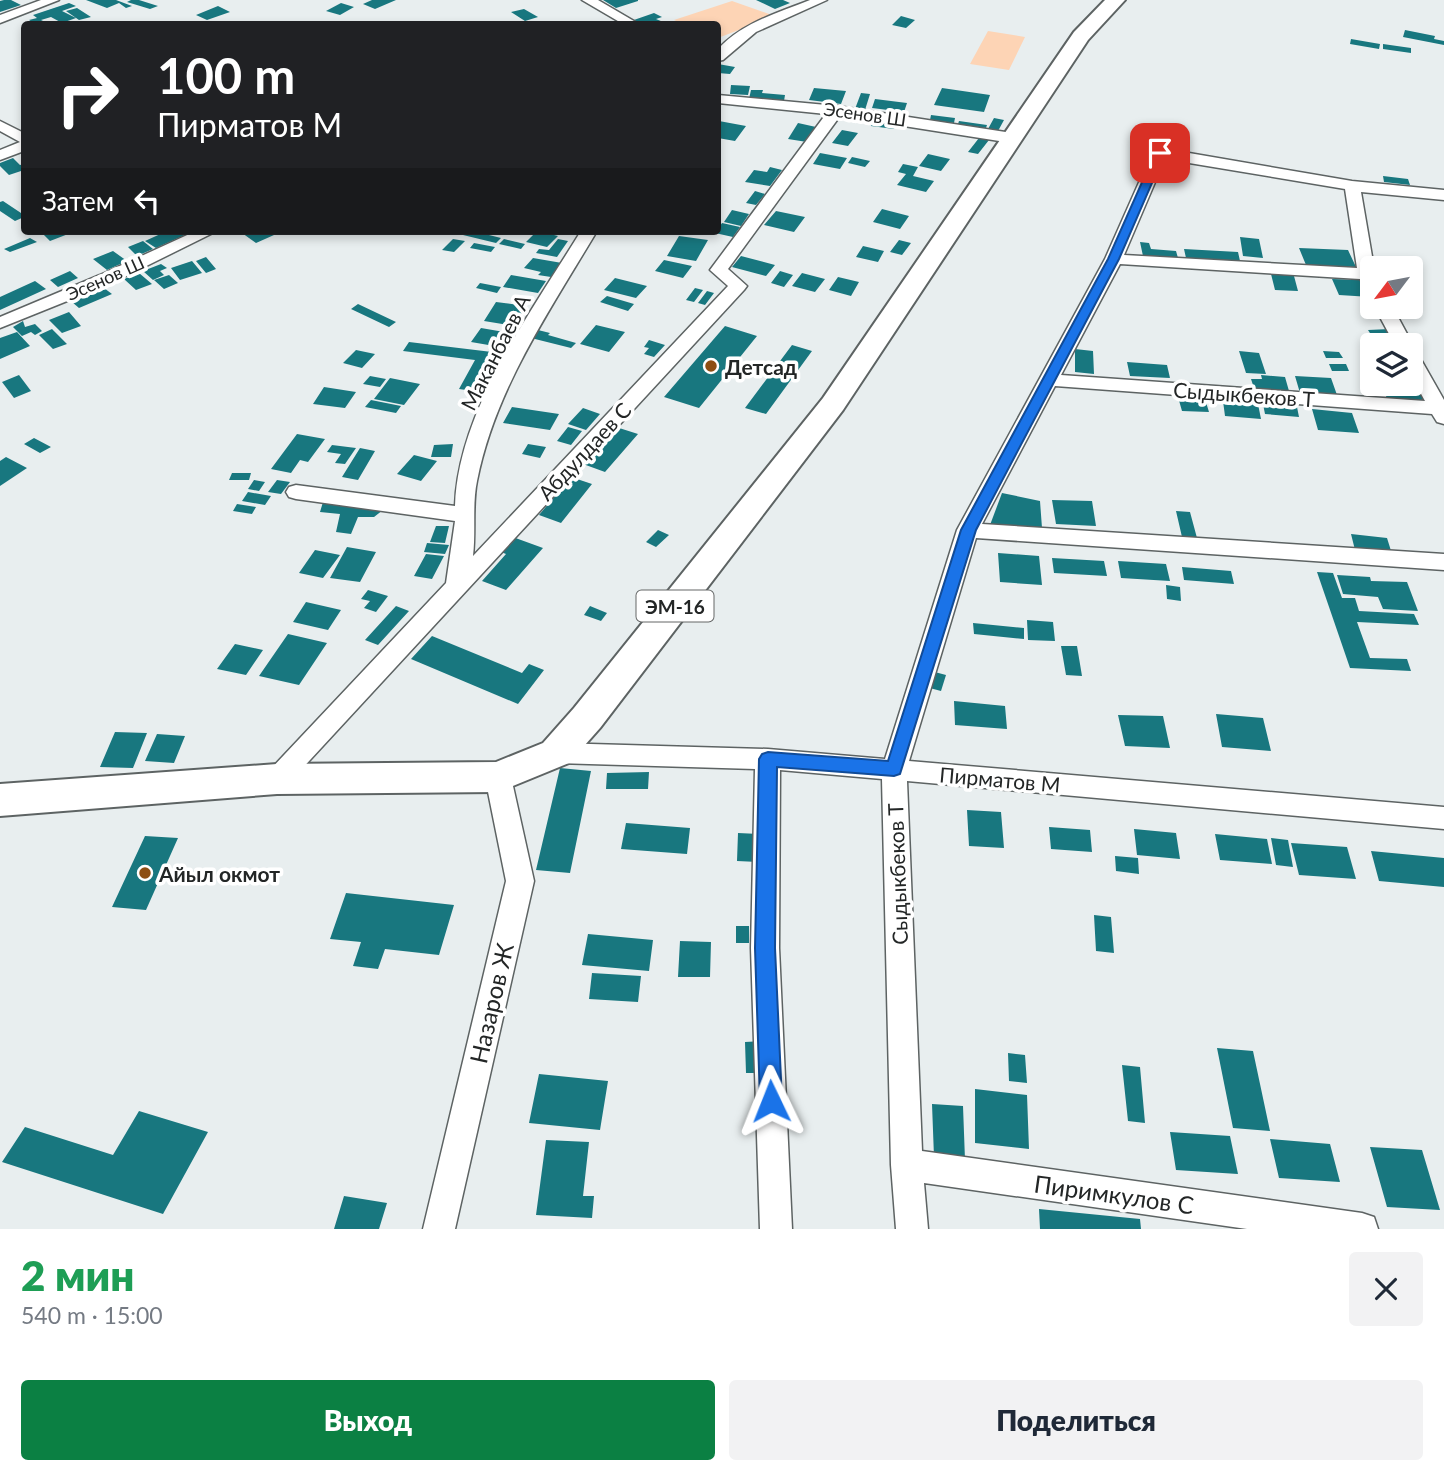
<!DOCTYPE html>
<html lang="ru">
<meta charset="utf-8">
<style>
body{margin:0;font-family:Lato,sans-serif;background:#f2f2f3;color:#1f2937;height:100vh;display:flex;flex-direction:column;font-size:26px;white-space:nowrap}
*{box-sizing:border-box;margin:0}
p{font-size:23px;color:#747a83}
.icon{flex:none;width:38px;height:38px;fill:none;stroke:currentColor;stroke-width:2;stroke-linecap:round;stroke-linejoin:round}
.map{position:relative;height:1229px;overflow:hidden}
.drawer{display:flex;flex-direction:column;background:#fff;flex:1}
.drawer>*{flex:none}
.guide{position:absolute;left:21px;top:21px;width:700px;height:214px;border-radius:7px;box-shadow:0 4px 10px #0003;background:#202124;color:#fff;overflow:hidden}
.needle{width:46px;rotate:238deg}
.buttons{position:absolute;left:1360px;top:256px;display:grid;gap:14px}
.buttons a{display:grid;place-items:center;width:63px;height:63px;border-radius:7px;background:#fff;box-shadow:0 4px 10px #0003;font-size:35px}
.pin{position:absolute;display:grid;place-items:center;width:60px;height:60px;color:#fff;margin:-30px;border-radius:14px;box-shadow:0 4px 10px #0006}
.me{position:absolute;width:77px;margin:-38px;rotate:358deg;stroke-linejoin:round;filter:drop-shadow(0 0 5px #0008)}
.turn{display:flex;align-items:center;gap:24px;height:147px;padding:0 21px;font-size:32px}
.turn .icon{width:91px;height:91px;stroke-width:2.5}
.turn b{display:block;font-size:49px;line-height:60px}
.then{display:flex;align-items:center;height:66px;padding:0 21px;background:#0003;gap:14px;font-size:26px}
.round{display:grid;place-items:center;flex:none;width:74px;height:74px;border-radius:7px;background:#f2f2f3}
.overview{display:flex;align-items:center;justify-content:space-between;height:119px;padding:0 21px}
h1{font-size:42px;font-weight:800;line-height:52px;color:#1e9e55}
.action{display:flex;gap:14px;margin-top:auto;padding:14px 21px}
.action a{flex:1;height:80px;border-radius:7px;background:#0b8043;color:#fff;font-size:28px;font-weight:800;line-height:80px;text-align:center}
.action a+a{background:#f2f2f3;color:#1f2937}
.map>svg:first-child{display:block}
.green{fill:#fdd4b5}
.building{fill:#18777f}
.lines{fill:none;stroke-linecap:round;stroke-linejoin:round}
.minor-casing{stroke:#5d6363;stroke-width:3}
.highway-casing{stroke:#5d6363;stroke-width:4}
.minor{fill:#fff;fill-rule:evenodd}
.highway{fill:#fff;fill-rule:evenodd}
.route{fill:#1a73e8;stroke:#114b97;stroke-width:2}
.poi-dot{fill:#8d4e13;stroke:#fff;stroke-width:2.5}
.labels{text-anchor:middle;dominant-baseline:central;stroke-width:7;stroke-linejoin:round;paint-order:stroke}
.far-street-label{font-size:18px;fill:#232626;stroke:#fff}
.shield{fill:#fff;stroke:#656767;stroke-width:2}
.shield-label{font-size:19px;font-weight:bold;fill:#232626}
.street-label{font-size:21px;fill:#232626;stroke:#fff}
.poi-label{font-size:21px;font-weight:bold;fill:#232626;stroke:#fff;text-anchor:start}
.near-street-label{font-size:24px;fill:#232626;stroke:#fff}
</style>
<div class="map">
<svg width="1444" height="1229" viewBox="0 0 1444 1229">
<rect width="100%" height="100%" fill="#e8eeef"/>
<path class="green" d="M732,1l43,15 -57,22v-14h-35l-9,-4z
M988,31l37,6 -16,33 -39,-6z"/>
<path class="building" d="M4,0h7l10,5 -21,7v-11z
M86,0h30l16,6 -6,2 -7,-5 -12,5z
M131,0h8l19,6 -8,3 -23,-7z
M372,0h24l-21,9 -12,-5z
M603,0h35v1l-22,7z
M756,0h27l7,3 -15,6z
M69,3l7,3 -14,5 14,7 -14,5 -11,-6 -10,3 8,4h-14l-6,-4 8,-2 -4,-3z
M341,3l13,4 -14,8 -14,-4z
M218,6l12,6 -23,8 -11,-5z
M77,8l14,9 -12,3 -13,-9z
M524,9l14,8 -13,4 -14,-9z
M654,13l8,4 -6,2 12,5h-30l-7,-3z
M901,16l14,4 -9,8 -14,-3z
M1405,30l30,6 -1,3 10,2v4l-41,-8z
M1351,39l29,5 -1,5 -29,-5z
M1383,44l28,4v5l-28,-4z
M718,64l17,3 -5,7 -12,-1z
M731,85l19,1 -2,9 -18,-1z
M814,88l32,3 -5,13 -32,-4z
M942,88l48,7 -6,17 -50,-7z
M751,90h12l-1,3 23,2 -1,6 -35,-2z
M861,93l9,1 -5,16 -10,-1z
M875,99l32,4 -3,9 -32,-4z
M931,115l24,3 -1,5 -24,-3z
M994,118l10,2 -6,11 -10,-2z
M874,120l23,4 -3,5 -23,-3z
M719,121l27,5 -11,15 -17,-3z
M959,121l28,4 -1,3 -28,-4z
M798,123l18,4 -9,15 -19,-3z
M842,130l16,3 -10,13 -16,-3z
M979,138l10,2 -11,14 -10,-2z
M820,153l27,5 -7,11 -27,-5z
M928,154l22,5 -9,12 -22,-5z
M852,157l18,4 -5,6 -17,-4z
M13,158l7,7 4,-1v6l-15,5 -9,-9v-3z
M903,164l15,3 -5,9 21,5 -8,11 -29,-7 9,-11 -8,-2z
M770,167l12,3 -12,16 -25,-4 9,-12 13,2z
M1383,176l25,3 2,6 -26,-3z
M755,191l10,3 -9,11 -10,-2z
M3,201l21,14v2l-9,4 -15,-10v-9z
M882,209l27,7 -9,13 -27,-7z
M732,210l17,4 -8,12 -17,-4z
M776,211l29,6 -11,15 -30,-7z
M722,223l18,4 -7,10 -18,-4z
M52,231h24l-26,10 -7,-7z
M167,231h13l5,4 -29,13 -11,-7z
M248,231h35l-27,12 -14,-10z
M467,231h21l-3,3 16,4 -5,5 -33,-8z
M537,231h1l20,5 -11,11 -21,-5z
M679,236l29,4 -12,21 -29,-5z
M1240,237l19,2 4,19 -20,-2z
M30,238l7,4 -27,10 -6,-3z
M453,239l12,2 -11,11 -12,-2z
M504,239l21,5 -4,5 -22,-5z
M558,239l10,2 -11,16 -21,-4 3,-4 10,1z
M899,240l12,3 -9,12 -12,-3z
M143,241l10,8 -16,7 -9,-9z
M1140,242l9,1 2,6 25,2 2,7 -35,-2z
M474,243l21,4 -4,5 -21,-4z
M863,246l21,5 -6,11 -22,-5z
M1299,248l49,2 8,17 -50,-2z
M1184,249l54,3 2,9 -54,-3z
M113,251l14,10 -20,9 -14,-11z
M741,256l34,9 -9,11 -34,-9z
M206,257l10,12 -10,4 -10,-12z
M533,258l29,5 -11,14 -13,-2 3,-3 -17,-4z
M664,260l28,6 -9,12 -28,-7z
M192,261l10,12 -22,7 -9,-12z
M161,264l6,4 -7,3 4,4 -11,5 -10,-9z
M70,271l8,7 -20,9 -8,-7z
M780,271l13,4 -9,12 -13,-4z
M139,273l13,11 -16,6 -12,-11z
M802,273l23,6 -10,13 -23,-6z
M1271,274l23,2 4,15 -23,-1z
M169,275l9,8 -14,6 -10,-9z
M511,275l35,6 -8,12 -35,-6z
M838,277l21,5 -8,14 -22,-6z
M615,278l32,8 -11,12 -32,-8z
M1332,279l32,1 7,17 -32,-2z
M35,281l11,8 -46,21v-13z
M480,283l21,4 -4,6 -21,-5z
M104,288l8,6 -33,14 -7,-6z
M695,288l8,2 -9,12 -8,-2z
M707,291l7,2 -9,12 -7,-2z
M607,296l27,8 -6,7 -28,-9z
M496,302l30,4 -12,20 -30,-5z
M358,304l38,18 -7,5 -38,-18z
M69,312l12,14 -19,7 -13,-13z
M23,321l2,6 10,-3 7,7 -7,4 -4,-3 -9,4 -9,-9z
M596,325l29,7 -16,20 -29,-8z
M725,326l32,10 -58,72 -35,-11z
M481,328l34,6 -9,14 -35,-6z
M52,329l15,15 -14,5 -14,-14z
M1390,329l8,11 -23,1 -7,-11z
M538,330l12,3 -2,2 28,8 -5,5 -40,-10z
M17,332l13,14 -30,13v-21z
M649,340l16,5 -11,12 -10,-3 5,-6 -5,-1z
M409,342l83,10 -2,3 9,1 -19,36 -21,-3 16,-29 -72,-9z
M792,345l20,6 -46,63 -21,-6z
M1075,349l18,2 1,23 -19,-2z
M356,350l19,4 -13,14 -19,-5z
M1239,351l20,2 7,21 -20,-1z
M1323,351l16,1 4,6h-17z
M1127,362l40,3 3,13 -40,-2z
M1329,364h17l3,7h-17z
M19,375l12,16 -17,7 -12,-16z
M1261,375l24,2 4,14 -35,-3 -3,-9h11z
M370,376l16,3 -6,8 -17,-3z
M1295,376l36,2 6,17 -37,-2z
M390,378l30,6 -16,21 -30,-6z
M1410,380l11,1 12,20 -45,-1 -9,-17h31z
M324,387l32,5 -11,16 -32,-4z
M1178,397l27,2 4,13 -27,-1z
M371,400l30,6 -5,7 -31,-6z
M1223,401l35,3 3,15 -36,-3z
M1263,404l34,3 2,10 -34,-3z
M512,407l47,7 -9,16 -47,-7z
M583,408l17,6 -14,16 -18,-6z
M1312,409l40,4 7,20 -41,-3z
M568,427l14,4 -11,14 -14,-4z
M616,427l22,7 -33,38 -22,-8z
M297,434l28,5 -17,23 -8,-2 -9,13 -20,-4z
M34,438l17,9 -11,6 -16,-9z
M453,444l-2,13h-20l3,-12z
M528,444l18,3 -6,11 -18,-4z
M332,445l24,3 -11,16 -10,-1 6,-9 -14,-2z
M360,448l15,3 -17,29 -16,-3z
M414,455l23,6 -16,20 -24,-7z
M6,457l21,11 -27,18v-25z
M232,473h19l-2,7h-20z
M571,477l21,7 -31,39 -22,-8z
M254,480l11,2 -6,9 -11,-2z
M277,480l13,2 -9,12 -13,-2z
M248,492l23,4 -6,9 -23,-4z
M1002,493l38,8 2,27 -52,-3z
M1052,500l40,1 4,25 -40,-2z
M323,502l60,8 -9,7h-16l-7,17 -15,-2 4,-18 -20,-2z
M237,504l19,3 -4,7 -19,-3z
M1176,511l14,1 7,26 -15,-1z
M436,526h13l-4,17 -15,-1z
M658,530l11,5 -13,12 -10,-5z
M1351,534l36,4 5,16 -37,-4z
M510,536l33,12 -37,42 -24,-9 24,-27 -10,-4z
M427,543l22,2 -4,9 -21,-2z
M347,547l29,5 -16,30 -30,-4z
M315,550l25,5 -17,23 -24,-5z
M998,553l41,3 3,29 -42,-3z
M426,554l18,2 -12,23 -18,-3z
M1052,558l52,3 3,15 -53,-3z
M1118,561l48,3 4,17 -49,-3z
M1182,567l49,4 3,13 -50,-4z
M1317,572l16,1 9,25h13l4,13 55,3 5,11 -62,-3 13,36 37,1 4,12 -61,-3z
M1337,575l33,2 1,4 36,1 11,29 -35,-2 -5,-12 -35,-3z
M1166,585l14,2 1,14 -14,-2z
M368,590l20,6 -12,16 -12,-4 6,-7 -9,-2z
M306,602l35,8 -13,20 -35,-8z
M396,606l13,5 -31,34 -13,-5z
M590,606l17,7 -6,8 -17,-6z
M1027,620l26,2 2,19 -27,-1z
M973,623l51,5v11l-50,-5z
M288,634l39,9 -28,42 -40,-9z
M432,636l90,37 7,-9 15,6 -26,34 -107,-45z
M235,644l28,6 -17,25 -29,-6z
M1061,646h16l5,30 -16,-1z
M931,671l15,4 -5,16 -15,-4z
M954,701l51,5 2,23 -52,-4z
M1216,714l47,4 8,33 -49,-4z
M1118,715l45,1 7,32 -45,-2z
M115,732l32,1 -14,35 -33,-1z
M157,734l28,2 -11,27 -29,-2z
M560,768l31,3 -21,102 -34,-3z
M649,772l-1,17h-42l1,-16z
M967,810l34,2 3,36 -35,-2z
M626,823l64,5 -3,26 -66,-5z
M1049,827l41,3 2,22 -41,-3z
M1134,829l42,4 4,26 -43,-4z
M738,833l21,1 -1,28 -21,-1z
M1215,834l52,5 5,25 -52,-4z
M145,836l33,2 -32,72 -34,-3z
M1271,838l17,2 5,27 -17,-2z
M1291,843l56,4 9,32 -57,-4z
M1371,851l73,7v29l-65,-6z
M1115,856l23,2 1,16 -23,-3z
M346,893l108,12 -15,50 -54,-6 -7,20 -25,-3 8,-24 -31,-3z
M1094,915l17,2 3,36 -18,-2z
M736,926h13v17h-13z
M588,934l65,6 -4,31 -67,-6z
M680,941l31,1 -1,35h-32z
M592,973l49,3 -3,26 -49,-3z
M763,1041l1,32h-18l-1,-31z
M1217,1048l36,3 17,80 -37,-3z
M1008,1053l17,2 2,28 -18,-2z
M1122,1065l18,2 5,56 -17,-2z
M539,1074l69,7 -8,49 -71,-7z
M975,1089l52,6 2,54 -54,-6z
M932,1104l31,2 2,54 -31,-3z
M139,1111l69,21 -45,82 -161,-52 23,-35 88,28z
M1170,1132l60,4 8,38 -62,-4z
M1270,1139l60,5 10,38 -61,-4z
M546,1140l43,2 -6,54h11l-2,22 -56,-3z
M1370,1147l52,3 18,60 -53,-3z
M344,1196l43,7 -8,26h-45z
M1039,1209l101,10 1,10h-101z"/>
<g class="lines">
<defs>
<path id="minor" d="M41,0h18l-59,23v-8z
M582,0h16l41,24h-16z
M810,0h17l-71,32 -33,28 -5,1v-12c24,-26 59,-36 92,-49z
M718,95l119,11 175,27 8,5 -8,5 -172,-27 -112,153 19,17 -3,4 -458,496 -9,3 -9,-3 -4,-7 4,-7 178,-189 9,-62 -159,-22 -7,-2 -3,-5 3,-5 7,-2 159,21c3,-96 77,-195 126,-275h16c-47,79 -102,158 -120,250 -5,24 -1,50 -4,75l255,-270 -18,-16 116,-156 -108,-11z
M0,121l24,12v18l-24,9v-10l20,-8 -20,-11z
M1160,148l192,33 92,9v10l-83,-8 13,76 -2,22 -6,-1 -6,-10 -240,-15 -59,111 364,26 -15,-27v-23l9,5 25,44v24l-7,-2 -5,-8 -377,-28 -73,138 462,30v16l-468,-32 -67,223 535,46v22l-537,-48 15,370 440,62 12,4 4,12h-131l-323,-46 4,46h-32l-5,-64 -9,-386 -102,-9 -1,178 13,281h-32l-9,-281 4,-179 -199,-6 -9,-3 -3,-7 3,-7 9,-3 212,6 117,10 72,-229 148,-271 47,-106zM1165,159l180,30 12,79 -233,-13z
M196,231h21l-105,52 -112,45v-11l100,-42z
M1374,306h18l21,39 -2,4 -1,-4h-15z
M498,767l9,3 4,7 23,104 -79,348h-32l83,-348 -21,-104 4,-7z"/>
<path id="highway" d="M1105,0h20l-37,40 -245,370 -243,318 -31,35 -71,29 -221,2 -277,22v-32l277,-20 219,-2 47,-19 31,-35 249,-310 251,-366z"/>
</defs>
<use href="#minor" class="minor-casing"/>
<use href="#highway" class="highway-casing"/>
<use href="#minor" class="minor"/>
<use href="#highway" class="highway"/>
</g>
<path class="route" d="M1160,150l5,3 -46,106 -143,271 -76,244 -6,2 -117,-9 -2,181 7,153 -4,8 -7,3 -8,-3 -3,-8 -5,-153 4,-189 3,-5 6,-2 120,9 73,-231 147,-271 47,-106z"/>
<g class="poi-dot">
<circle cx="711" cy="366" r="7"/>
<circle cx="145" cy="873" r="7"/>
</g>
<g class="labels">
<g class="far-street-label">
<text transform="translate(865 114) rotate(8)">Эсенов Ш</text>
<text transform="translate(105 278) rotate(-24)">Эсенов Ш</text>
</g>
<rect class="shield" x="636.5" y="590.5" width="77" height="31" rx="5"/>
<g class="shield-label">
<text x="675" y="606">ЭМ-16</text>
</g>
<g class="street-label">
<text transform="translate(495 352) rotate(-63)">Маканбаев А</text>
<text transform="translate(1244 394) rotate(4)">Сыдыкбеков Т</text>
<text transform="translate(584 451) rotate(-47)">Абдулдаев С</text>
<text transform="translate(1000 779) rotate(5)">Пирматов М</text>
<text transform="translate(897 874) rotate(-92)">Сыдыкбеков Т</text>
</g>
<g class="poi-label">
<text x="725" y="366">Детсад</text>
<text x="159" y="873">Айыл окмот</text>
</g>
<g class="near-street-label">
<text transform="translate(491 1003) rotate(-77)">Назаров Ж</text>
<text transform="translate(1114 1194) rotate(8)">Пиримкулов С</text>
</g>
</g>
</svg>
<div class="buttons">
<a><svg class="needle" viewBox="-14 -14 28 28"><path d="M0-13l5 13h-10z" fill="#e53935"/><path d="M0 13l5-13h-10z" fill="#747a83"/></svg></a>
<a><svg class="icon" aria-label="layers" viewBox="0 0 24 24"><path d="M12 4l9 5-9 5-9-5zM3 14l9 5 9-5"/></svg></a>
</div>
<div class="pin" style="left:1160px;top:153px;background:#d93025"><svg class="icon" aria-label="arrive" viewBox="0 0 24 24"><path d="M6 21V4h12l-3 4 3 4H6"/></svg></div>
<svg class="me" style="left:771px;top:1101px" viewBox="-20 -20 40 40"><path d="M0-17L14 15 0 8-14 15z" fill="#1a73e8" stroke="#fff" stroke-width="4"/></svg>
<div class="guide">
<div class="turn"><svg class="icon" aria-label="right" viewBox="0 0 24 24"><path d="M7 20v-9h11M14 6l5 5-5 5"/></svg><div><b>100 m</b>Пирматов М</div></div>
<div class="then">Затем<svg class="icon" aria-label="left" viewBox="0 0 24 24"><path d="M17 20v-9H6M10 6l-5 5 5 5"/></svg></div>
</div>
</div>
<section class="drawer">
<div class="overview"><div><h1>2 мин</h1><p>540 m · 15:00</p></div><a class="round"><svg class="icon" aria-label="close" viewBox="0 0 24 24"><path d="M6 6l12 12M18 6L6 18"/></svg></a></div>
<div class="action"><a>Выход</a><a>Поделиться</a></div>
</section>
